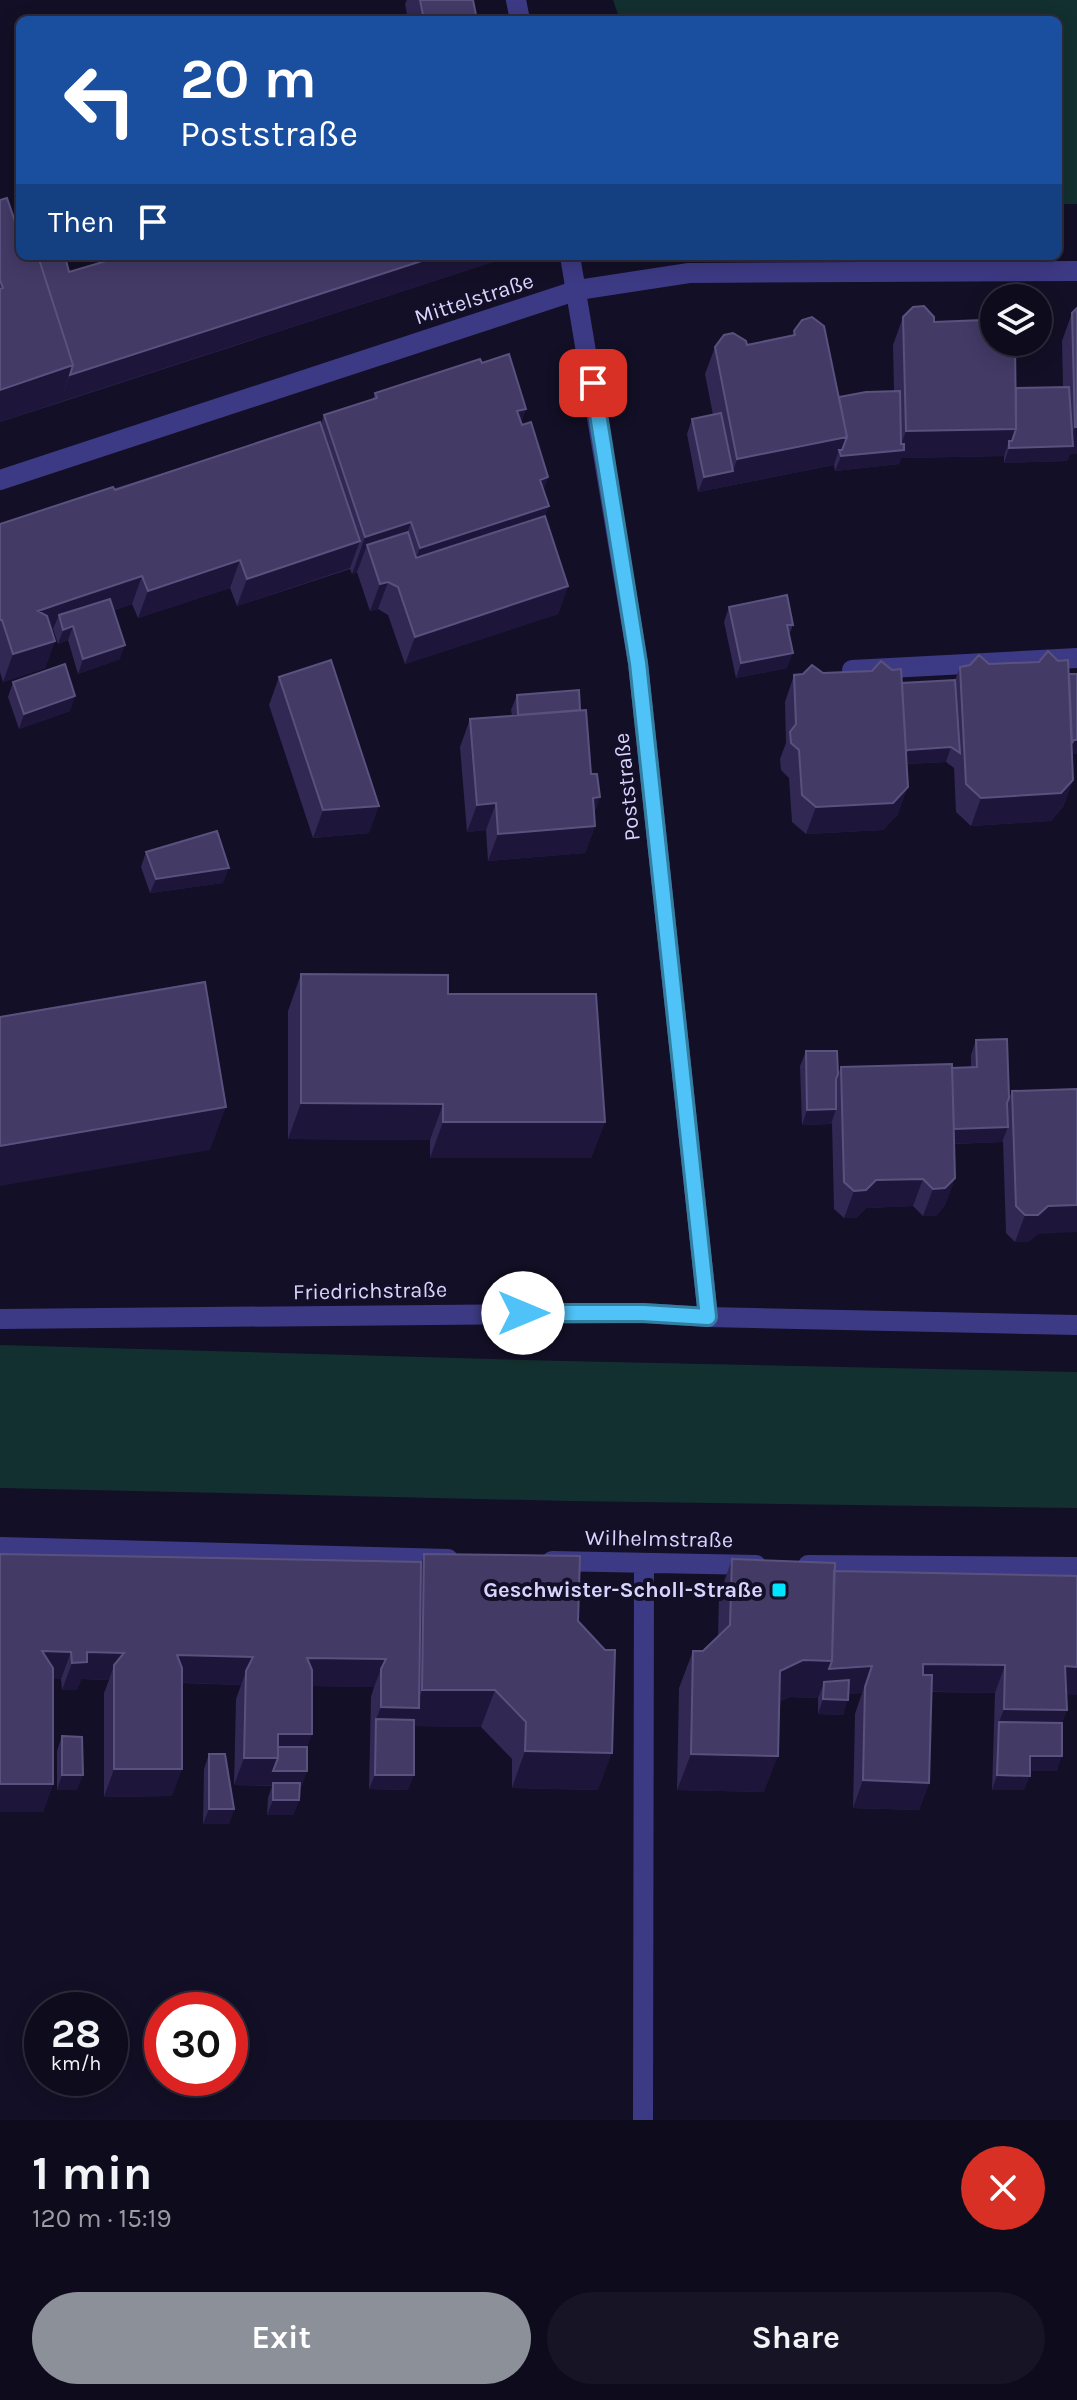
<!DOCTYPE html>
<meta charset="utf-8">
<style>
body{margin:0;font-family:Karla,sans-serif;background:#171425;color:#f1f3f6;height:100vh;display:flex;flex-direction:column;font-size:30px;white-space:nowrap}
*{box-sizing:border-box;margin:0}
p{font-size:26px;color:#9b9ba3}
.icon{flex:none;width:44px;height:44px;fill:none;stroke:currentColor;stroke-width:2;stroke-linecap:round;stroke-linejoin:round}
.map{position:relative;height:2120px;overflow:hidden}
.details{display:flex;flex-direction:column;background:#0e0b1c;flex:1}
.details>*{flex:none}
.guide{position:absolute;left:16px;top:16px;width:1046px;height:244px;border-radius:12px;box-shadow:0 4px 20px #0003,0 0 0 2px #2e2b3b;background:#1a4fa0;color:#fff;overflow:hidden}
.tools{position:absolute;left:980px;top:284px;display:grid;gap:16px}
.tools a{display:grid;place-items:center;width:72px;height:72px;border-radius:50%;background:#0e0b1c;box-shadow:0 4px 20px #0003,0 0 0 2px #2e2b3b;font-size:40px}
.speed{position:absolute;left:24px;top:1992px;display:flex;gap:16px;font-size:40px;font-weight:700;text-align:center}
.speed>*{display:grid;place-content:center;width:104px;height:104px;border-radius:50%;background:#0e0b1c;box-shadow:0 4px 20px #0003,0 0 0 2px #2e2b3b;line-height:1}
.speed small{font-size:20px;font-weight:400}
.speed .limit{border:12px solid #d22;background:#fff;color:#111}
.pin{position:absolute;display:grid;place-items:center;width:68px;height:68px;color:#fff;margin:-34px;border-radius:16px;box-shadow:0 4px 12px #0006}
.me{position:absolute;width:88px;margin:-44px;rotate:90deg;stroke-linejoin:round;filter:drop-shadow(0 0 6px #0008)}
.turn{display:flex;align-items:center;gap:28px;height:168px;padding:0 32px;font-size:36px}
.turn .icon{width:104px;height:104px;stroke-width:2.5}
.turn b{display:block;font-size:56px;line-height:68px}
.then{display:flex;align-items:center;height:76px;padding:0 32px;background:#0003;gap:16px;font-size:30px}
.round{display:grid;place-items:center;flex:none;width:84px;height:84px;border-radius:42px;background:#171425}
.overview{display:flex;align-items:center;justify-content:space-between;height:136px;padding:0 32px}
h1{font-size:48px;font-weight:700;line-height:60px}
.button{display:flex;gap:16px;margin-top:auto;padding:16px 32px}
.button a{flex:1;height:92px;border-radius:48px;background:#8c9099;color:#fff;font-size:32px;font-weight:700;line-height:92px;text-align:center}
.button a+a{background:#171425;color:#f1f3f6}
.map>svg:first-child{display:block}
.green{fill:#12302f}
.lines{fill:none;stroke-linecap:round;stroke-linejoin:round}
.minor{stroke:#3d3a85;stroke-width:20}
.wall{fill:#312854}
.shaded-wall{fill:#1d163a}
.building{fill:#433a66;stroke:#5a527e;stroke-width:2}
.route-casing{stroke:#337fa1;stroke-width:20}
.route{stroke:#4fc3f7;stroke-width:14}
.poi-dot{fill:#00e5ff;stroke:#130f26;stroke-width:3}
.labels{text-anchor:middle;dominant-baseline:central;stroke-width:8;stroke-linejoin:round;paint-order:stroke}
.street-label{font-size:22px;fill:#d9d4ff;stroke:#130f26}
.poi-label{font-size:22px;font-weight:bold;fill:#d9d4ff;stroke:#130f26;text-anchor:end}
</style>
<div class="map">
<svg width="1077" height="2120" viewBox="0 0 1077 2120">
<rect width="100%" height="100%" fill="#130f26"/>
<path class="green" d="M613,0h464v204h-19v-184h-438z
M0,1345l563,16 514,11v136l-507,-7 -570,-13z"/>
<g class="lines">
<path class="minor" d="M516,0l4,20
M570,256l68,407 70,654
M0,480l578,-190 111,-17 388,-2
M852,670l225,-12
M0,1319l643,-6 65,4 369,8
M0,1547l448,12
M552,1561l204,4
M808,1565l269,2
M643,2120l1,-556"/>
</g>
<path class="wall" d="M407,0h66l4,20h-69l-3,-16z
M0,200l18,31 51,41 40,-12 -1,-4h395l-1,3 -502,163z
M1072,313l5,141h-7l-3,7 -63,2v-7l-103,2 -2,6 -64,7 -1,-6 -136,27 -11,-58 5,-15 21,-4 -8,-41 10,-27 32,-2 45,-9 2,-5 45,66 55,-6 -1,-46 10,-28 31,5 47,-2 2,-4 33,72 47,-1 -1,-46z
M482,363l44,46 -5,13 27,55 -5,14 2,25 23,70 -10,28 -153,50 -17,-49 -10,-6 -8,2 -13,-39 -5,2 -2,-5 -113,37 -7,-18 -92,30 -6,-14 -18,6 6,49 -42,15 -10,-34 -10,4 -5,-15 -2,1 4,11 -10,27 -42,14 -3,-10v-148l321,-100 3,-9 49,-16 2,-6z
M729,607l64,18 -4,10 -2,33 -51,10 -12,-56z
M989,664l80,10 8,-1v81h-5l1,26 -10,27 -12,14 -80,5 -15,-14 -2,-44 -8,-6 -39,2 -9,50 -15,16 -77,4 -14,-12 -3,-44 -8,-8 -1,-11 6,-16 -1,-41 9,-27 29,-2 79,10 53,-3 5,-13z
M279,677l90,156 -56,5 -44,-133z
M13,682l57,29 -51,18 -11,-32z
M517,695l63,15 11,64 9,23 -6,17 1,12 -10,27 -97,8 -2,-31 -19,2 -7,-85 10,-28 42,-3 -1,-6z
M146,852l77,31 -73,10 -9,-26z
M301,974l147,20 157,128 -14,36h-161v-18l-142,-1v-128z
M976,1040l33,58 3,-7 26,143 -10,8h-13l-9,-9 -3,-92 -1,1 -48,2 1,34 -10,27 -9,11h-13l-10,-10 -47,2 -10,10h-12l-10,-9 -2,-86 -1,1 -29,1 -2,-59 6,-15 32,23 3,-7 130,1v-13z
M0,1554l421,10 3,-10 154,67 20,169 -86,-2v-29l-31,-32 -67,-1 -6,64 -39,-1 2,-92 3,-10 -62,-1v48l-5,13 -5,39h-3v14l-6,15h-26l1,-17 4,-12 -38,-1 2,-86 5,-14 -59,-2 -10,113 -68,1v-104l5,-13 -28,-1 -4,11h-15l-1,-11h-8v105l-10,28h-43z
M732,1559l102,12 232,123 1,16 -5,13 -5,48h-27l-6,19h-32l3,-97 -63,-1 -3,91 -10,27 -66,-2 2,-94 7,-21 -14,1 -5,21 -25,-1v-16l-28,-1 -11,5 -15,90 -87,-2 2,-102 14,-37h10l15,-14 1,-41z
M62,1736l15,54h-20v-39z
M209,1754l25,55 -5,15h-26l1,-55z"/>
<path class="shaded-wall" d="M437,256h66l-1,3 -442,143 10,-27z
M73,365l-13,37 -60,20v-32z
M526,409l-14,36 5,-34z
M1075,427h2v27h-7l-3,7 -63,2 5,-15 59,-2z
M1016,429l-7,19v-7l-5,15 -103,2 -2,6 -64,7 6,-15 58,-6 7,-19z
M847,437l-7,18 -1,-5 -5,15 -136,27 6,-15 29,-6 4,-12z
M548,477l-12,33 13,-4 -14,37 -129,42 14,-37 120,-68z
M411,522l-13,37 -31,-14 -10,27 -5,2 13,-37z
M360,541l-10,27 -113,38 10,-27z
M240,560l-10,28 -92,30 10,-27z
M142,576l-10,28 -70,22 -3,-11 -6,14 -25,9 10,-27z
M388,582l-10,27 -8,2 10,-27z
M568,586l-10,28 -153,50 10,-27z
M73,626l-5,14 -10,4 5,-14z
M55,641l-10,27 -42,14 10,-28z
M125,645l-5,14 -42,15 5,-15z
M793,653l-6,15 -51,10 5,-15z
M75,696l-5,15 -51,18 5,-15z
M1074,740h3v14h-8l-1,-6z
M951,747l-5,15 -44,2 -6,7 12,-21z
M1073,780l-10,27 -12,14 -80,5 10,-28z
M908,787l-10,27 -15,16 -77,4 10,-27z
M600,797l-10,28 3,-27z
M496,803l-10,27 -19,2 10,-27z
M379,806l-10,27 -56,5 10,-28z
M595,826l-10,27 -97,8 10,-27z
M229,868l-6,15 -73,10 6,-14z
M301,1103l142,1 -13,36 -142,-1z
M226,1107l-16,43 -210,36v-40z
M836,1109l-5,15 -29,1 5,-15z
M443,1122h162l-14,36h-161z
M1008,1127l-6,15 -58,2 5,-15z
M955,1178l-10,27 -9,11h-13l10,-27z
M923,1179l-10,27 -47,2 -10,10h-12l10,-27 22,-11z
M1077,1205v27l-39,2 -10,8h-13l10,-27 23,-9z
M42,1651l29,1 -10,27h-29z
M87,1652l37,1 -10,12 -5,15 -28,-1 -4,11h-15l10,-27z
M177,1655l76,2 -7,14 -5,14 -74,-3z
M307,1658l79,1 -5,10 -7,18 -77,-1z
M803,1660l29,1 40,5 -10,27 -39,3 1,-13 -6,15 -28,-1 -24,11 14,-37z
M923,1664l82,1 -10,28 -82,-2z
M1065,1666l12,1v28l-22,-1z
M422,1690h73l-14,37 -69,-1 -36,-7 5,-12 35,1z
M823,1699l25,1 -5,15 -25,-1z
M1004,1709l63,1 -10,27 -58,-15z
M278,1734h34l-10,28 5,9 -5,15 -68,-1 10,-27z
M525,1751l87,2 -14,37 -86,-2z
M691,1754l87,2 -14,36 -87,-2z
M1030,1756h32l-5,15h-32z
M114,1769h68l-10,27 -68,1z
M62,1775h21l-6,15h-20z
M375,1775h39l-6,15 -39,-1z
M997,1775l33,1 -6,14h-32z
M863,1780l66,3 -10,27 -66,-2z
M0,1784h53l-10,28h-43z
M273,1800h26l-6,15h-26z
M209,1809h25l-5,15h-26z"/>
<path class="building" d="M420,0h53l4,20h-53z
M7,198l13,38v20h18l35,109 -73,25v-101l3,-1 -3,-8v-80z
M38,256h27l4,16 54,-16h314l-367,119 3,-10z
M994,304v38h21l1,87 -110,2 -3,-114 10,-10 11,-1 10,11v5l49,-2v-4z
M1077,308v119h-2l-3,-114z
M812,317l12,9 23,111 -110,22 -22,-112 9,-12 9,-2 13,8 1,4 48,-10 -1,-4 8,-11z
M509,354l17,55 -9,2 5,14 9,-3 17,55 -8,3 9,26 -129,42 -9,-26 -46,15 -41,-122 53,-17 -2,-5 105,-34 2,4z
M1069,387l4,59 -64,2v-7h3l4,-12v-41z
M900,391l1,53h3v6l-63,6 -2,-6h3l5,-13 -8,-40 27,-5z
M721,413l12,58 -29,6 -12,-58z
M320,422l40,119 -113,38 -7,-19 -92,31 -6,-15 -69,23 -35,12 9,5 8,25 -42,13 -11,-34h-2v-96l113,-37 2,3z
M545,516l23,70 -153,51 -17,-50 -10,-5 -8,2 -13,-39 41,-13 8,26z
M787,595l6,30h-6l6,28 -52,10 -12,-56z
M110,599l15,46 -42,14 -10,-33 -10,4 -4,-15z
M1048,651l10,10 10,-1 5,120 -12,13 -80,5 -15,-14 -6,-117 10,-2 9,-10 10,9 50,-2z
M331,660l48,146 -56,4 -44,-133z
M881,661l11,9 9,-1 7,118 -15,16 -77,4 -14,-12 -3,-45 -8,-7 -1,-11 6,-8 -2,-49 9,-1 9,-9 11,8 49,-2z
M65,664l10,32 -51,18 -11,-32z
M1069,674h8v66h-3l-2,3z
M955,680l5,73 -9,-6 -43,3 -2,1 -4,-68z
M579,690l1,20 -62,5 -1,-20z
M586,710l5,64h6l3,23 -7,1 2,28 -97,8 -2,-31 -19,2 -7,-86z
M217,831l12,37 -73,11 -10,-27z
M301,974l147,1v19h148l9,128h-162v-18l-142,-1z
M205,982l21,125 -226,39v-129z
M1007,1039l2,59 -2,5 1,24 -54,2 -2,-61 25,-1 -1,-27z
M806,1051h31l1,23 -2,5v30l-29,1z
M952,1064l3,114 -10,10 -12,1 -10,-10 -47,1 -10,10 -12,1 -10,-9 -3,-115z
M1077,1089v116l-29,1 -10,9h-13l-9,-9 -4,-115z
M0,1554l421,8 -2,146 -38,-1v-38l5,-10 -79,-1 5,12v64h-34v24h-34l2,-87 7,-14 -76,-2 5,13v101h-68v-104l10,-12 -37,-1v10l-15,1 -1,-11 -29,-1 11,17v116h-53z
M424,1554l156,2 -2,65 27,29h10l-3,103 -87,-2 1,-29 -31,-32h-73z
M732,1559l103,4 -3,98 -29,-1 -23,11 -2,85 -87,-2 2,-103h10l27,-26z
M834,1571l243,5v91l-12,-1 2,44 -63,-1 1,-44 -82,-1v11h9l-3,108 -66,-3 2,-93 7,-21 -43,3 3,-8z
M849,1680l-1,20 -25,-1 1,-17z
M376,1719l38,1v55h-39z
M999,1722l63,1v33h-32v20l-33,-1z
M62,1736l20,1 1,38h-21z
M278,1747h29v24h-34l5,-13z
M209,1754h16l9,55h-25z
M273,1783h27l-1,17h-26z"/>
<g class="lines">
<defs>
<path id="route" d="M523,1313h120l65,4 -70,-654 -45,-280"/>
</defs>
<use href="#route" class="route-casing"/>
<use href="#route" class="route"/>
</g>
<rect class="poi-dot" x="771" y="1582" width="16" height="16" rx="4"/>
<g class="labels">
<g class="street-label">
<text transform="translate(474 299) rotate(-18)">Mittelstraße</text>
<text transform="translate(627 787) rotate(-96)">Poststraße</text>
<text transform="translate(370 1291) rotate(-1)">Friedrichstraße</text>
<text transform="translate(659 1539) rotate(1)">Wilhelmstraße</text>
</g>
<g class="poi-label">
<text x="763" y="1590">Geschwister-Scholl-Straße</text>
</g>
</g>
</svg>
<div class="tools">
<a><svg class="icon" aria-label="layers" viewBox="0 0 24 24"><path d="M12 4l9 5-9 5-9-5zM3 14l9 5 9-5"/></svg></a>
</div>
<div class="speed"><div>28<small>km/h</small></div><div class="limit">30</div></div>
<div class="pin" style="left:593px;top:383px;background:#d93025"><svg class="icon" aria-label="arrive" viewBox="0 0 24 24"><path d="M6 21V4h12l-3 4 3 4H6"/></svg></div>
<svg class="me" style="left:523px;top:1313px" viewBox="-20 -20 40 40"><circle r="19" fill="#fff"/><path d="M0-13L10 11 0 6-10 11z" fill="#4fc3f7"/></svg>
<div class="guide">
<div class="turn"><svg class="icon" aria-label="left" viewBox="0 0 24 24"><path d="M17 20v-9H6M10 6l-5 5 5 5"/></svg><div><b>20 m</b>Poststraße</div></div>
<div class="then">Then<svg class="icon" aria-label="arrive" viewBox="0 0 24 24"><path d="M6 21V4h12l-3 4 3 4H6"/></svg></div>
</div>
</div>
<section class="details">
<div class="overview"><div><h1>1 min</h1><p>120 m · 15:19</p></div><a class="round" style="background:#d93025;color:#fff"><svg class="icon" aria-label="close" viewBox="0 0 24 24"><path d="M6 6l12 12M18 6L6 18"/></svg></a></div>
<div class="button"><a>Exit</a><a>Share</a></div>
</section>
